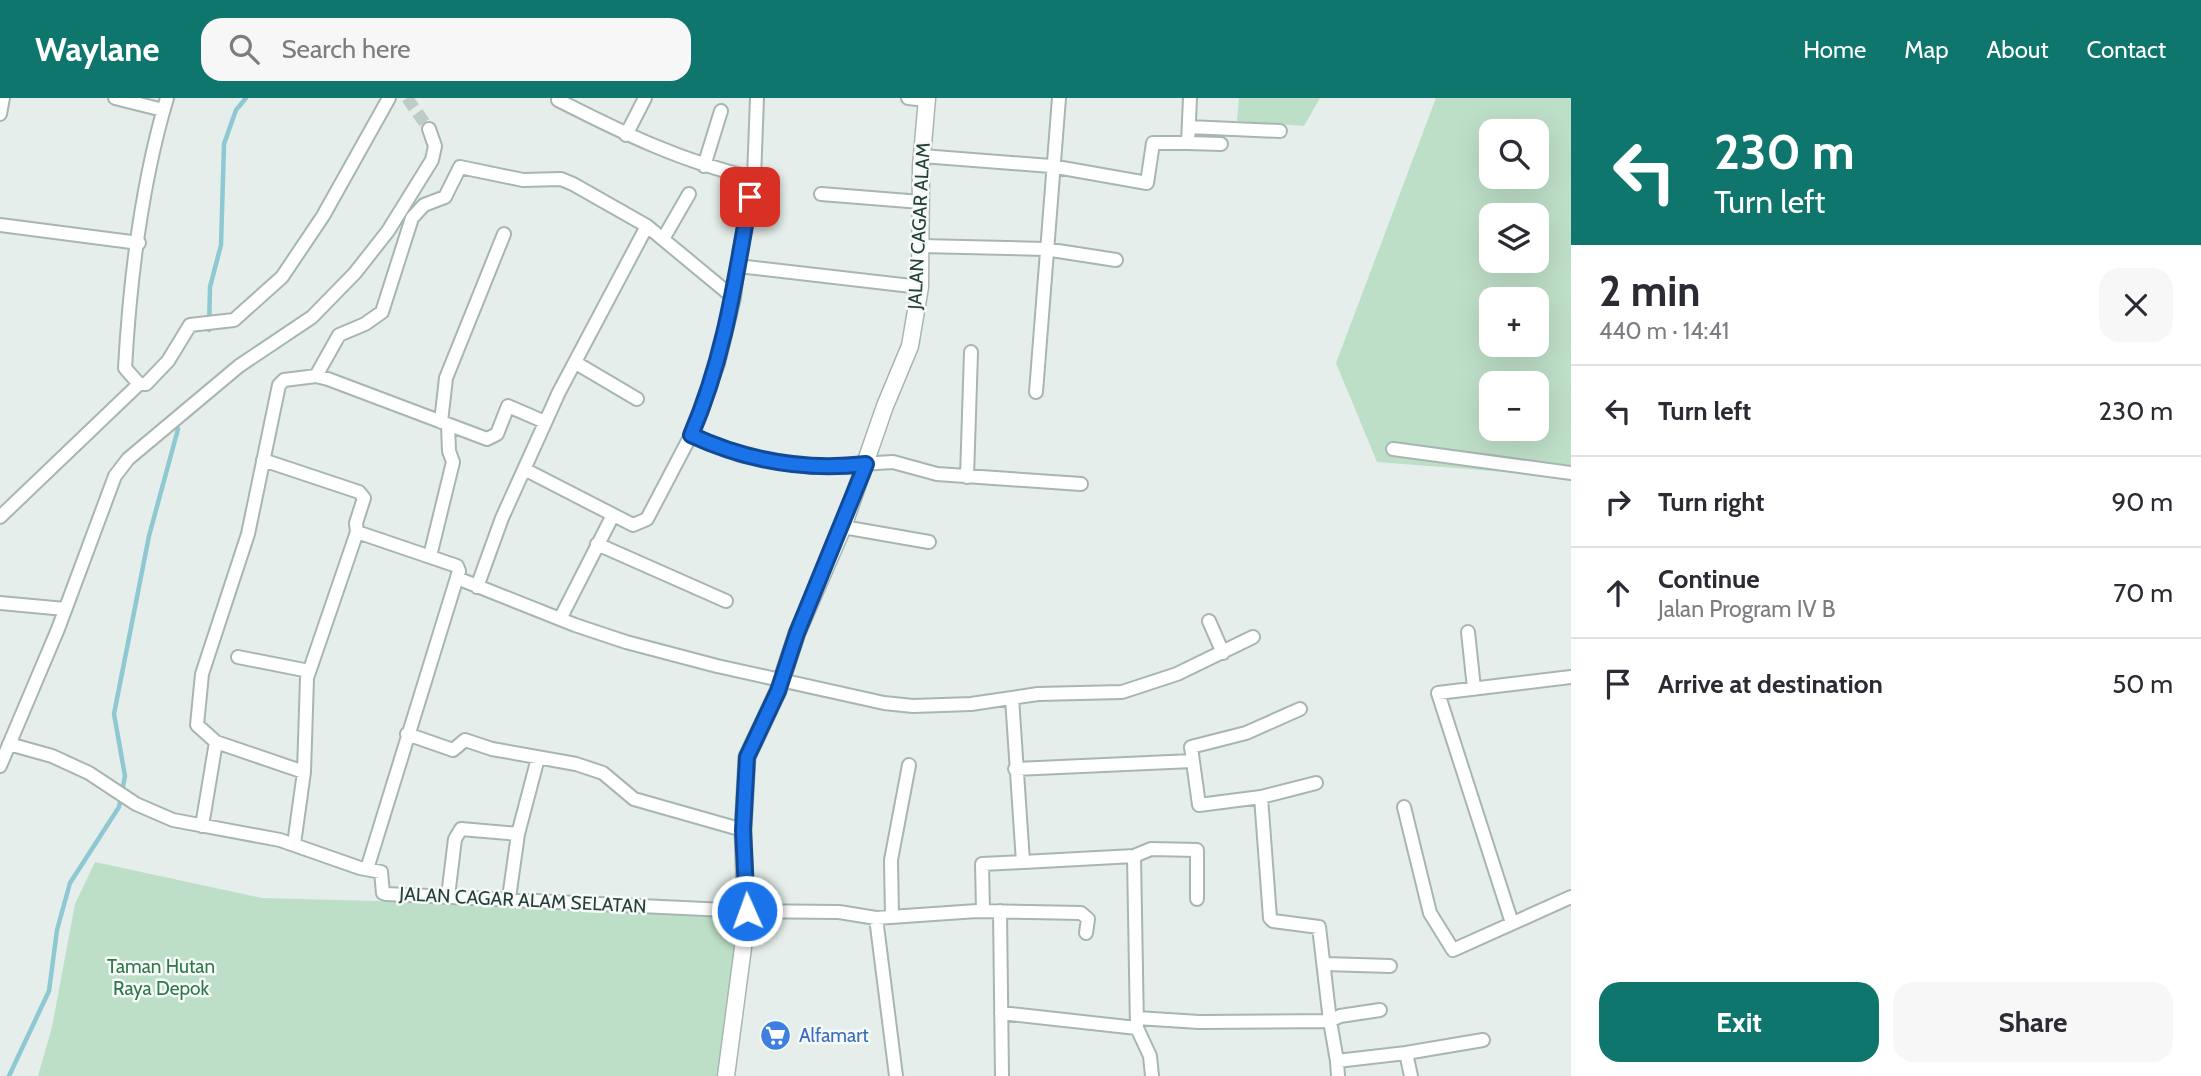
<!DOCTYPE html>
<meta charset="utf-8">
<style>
body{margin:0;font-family:Cabin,sans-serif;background:#f7f7f7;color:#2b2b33;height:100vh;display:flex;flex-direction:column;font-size:26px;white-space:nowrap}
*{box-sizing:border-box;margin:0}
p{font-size:23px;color:#7c7c81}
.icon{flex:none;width:38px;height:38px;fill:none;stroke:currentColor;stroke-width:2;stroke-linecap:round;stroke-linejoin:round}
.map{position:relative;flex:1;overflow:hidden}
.side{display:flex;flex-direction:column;background:#fff;width:630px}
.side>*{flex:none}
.guide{background:#0f766e;color:#fff;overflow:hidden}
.tools{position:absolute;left:1479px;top:21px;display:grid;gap:14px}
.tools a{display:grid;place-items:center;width:70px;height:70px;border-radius:14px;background:#fff;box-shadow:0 7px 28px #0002;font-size:35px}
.pin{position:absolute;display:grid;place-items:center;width:60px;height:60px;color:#fff;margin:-30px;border-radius:14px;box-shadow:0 4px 10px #0006}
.me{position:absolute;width:77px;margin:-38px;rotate:358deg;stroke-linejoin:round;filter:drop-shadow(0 0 5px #0008)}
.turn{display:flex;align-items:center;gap:24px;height:147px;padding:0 28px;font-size:32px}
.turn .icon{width:91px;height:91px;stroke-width:2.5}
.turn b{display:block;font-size:49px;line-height:60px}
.round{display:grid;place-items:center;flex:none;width:74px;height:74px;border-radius:21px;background:#f7f7f7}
.overview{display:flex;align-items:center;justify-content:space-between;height:119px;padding:0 28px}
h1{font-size:42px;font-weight:800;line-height:52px}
.primary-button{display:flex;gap:14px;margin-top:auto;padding:14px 28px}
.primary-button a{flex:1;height:80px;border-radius:21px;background:#0f766e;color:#fff;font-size:28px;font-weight:800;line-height:80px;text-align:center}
.primary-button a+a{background:#f7f7f7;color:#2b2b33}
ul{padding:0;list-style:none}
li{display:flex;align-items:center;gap:21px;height:91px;padding:0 28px;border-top:2px solid #e1e1e2}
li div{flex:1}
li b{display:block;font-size:26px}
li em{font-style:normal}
header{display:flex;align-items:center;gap:42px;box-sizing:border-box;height:98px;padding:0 35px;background:#0f766e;color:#fff}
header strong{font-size:33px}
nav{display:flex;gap:38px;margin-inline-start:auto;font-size:24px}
.search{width:490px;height:63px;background:#f7f7f7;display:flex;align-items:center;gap:18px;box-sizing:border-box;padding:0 24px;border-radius:21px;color:#7c7c81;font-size:26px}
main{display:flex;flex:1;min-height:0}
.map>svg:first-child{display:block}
.green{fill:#bedfc7;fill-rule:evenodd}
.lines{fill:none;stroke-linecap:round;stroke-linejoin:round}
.stream{stroke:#8ec8d2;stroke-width:4.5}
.minor-tunnel{stroke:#becbc6;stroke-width:12;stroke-dasharray:12 6;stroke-linecap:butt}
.minor-casing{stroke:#a7b6b1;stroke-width:16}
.tertiary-casing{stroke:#a7b6b1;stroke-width:19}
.minor{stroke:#fff;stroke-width:12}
.tertiary{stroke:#fff;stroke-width:16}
.route-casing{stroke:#114b97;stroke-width:18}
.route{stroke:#1a73e8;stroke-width:12}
.labels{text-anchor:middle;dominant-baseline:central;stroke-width:5;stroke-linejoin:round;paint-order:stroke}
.street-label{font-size:19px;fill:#244038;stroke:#f6faf8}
.park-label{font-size:19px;fill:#2e7749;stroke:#f6faf8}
.shop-label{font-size:19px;fill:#366cbe;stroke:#f6faf8;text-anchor:start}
</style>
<header>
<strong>Waylane</strong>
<div class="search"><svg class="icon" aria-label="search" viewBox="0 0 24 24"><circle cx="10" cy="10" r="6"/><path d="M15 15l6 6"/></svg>Search here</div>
<nav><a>Home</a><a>Map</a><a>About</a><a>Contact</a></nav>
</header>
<main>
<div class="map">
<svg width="1571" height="978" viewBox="0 0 1571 978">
<rect width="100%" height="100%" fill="#e5eeea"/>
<path class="green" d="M1239,0h81l-16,28 -67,-5z
M1436,0h135v379l-194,-15 -41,-99zM1491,33h45v46h-45zM1491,117h45v46h-45zM1491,201h45v46h-45zM1491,285h45v46h-45z
M95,764l167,36 300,8 176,9 2,24 -18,137h-684l14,-49 23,-123z"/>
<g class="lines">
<path class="stream" d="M209,232l1,-43 11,-42 3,-101 12,-34 10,-12
M9,978l40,-85 8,-61 13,-47 49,-76 6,-31 -11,-62 35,-178 29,-107"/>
<path class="minor-tunnel" d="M407,0l22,31"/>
<defs>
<path id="minor" d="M115,0l48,12
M908,0l19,2
M1190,0l-2,45 33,1
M558,2c63,32 126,63 196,78
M0,16l3,-16
M1189,29l91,4
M626,37l19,-37
M922,58l129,10 96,17 6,-40h35
M704,68l17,-55
M821,96l100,8
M0,127l139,18
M663,141l26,-45
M921,148l124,3 71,11
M738,168l182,21
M576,265l61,36
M316,278l23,-41 26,-11 17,-12 30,-94 12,-13 21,-8 15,-30 63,13 38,-1 12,5 74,42 87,72
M139,286l-14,-16c5,-90 16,-183 42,-270
M1036,294l23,-294
M441,324l5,-44 58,-144
M691,337l49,20 72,12 81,-5 44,12 144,10
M1393,351l178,24
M263,362l96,32 5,6 -8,25 1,9 -50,146 -3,94 -10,72
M526,372l107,55 14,-6 44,-84 27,-71 16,-66 6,-50 14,-70 3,-80
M967,379l4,-125
M0,419l139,-133h7l22,-23 22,-36 44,-5 48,-43 41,-61 66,-118
M843,429l86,15
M357,434l100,34 2,5 -92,298
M597,446l129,57
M430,458l23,-94 -4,-11 -1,-26
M457,480l118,47 51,17 91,24 167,37 29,3 58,-2 67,-10 84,-2 55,-18 76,-37
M477,489l25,-69 57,-126 88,-166
M0,505l65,6
M560,521l53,-104
M1209,523l14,32
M1468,534l6,56
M238,559l71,14
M1012,600l11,164 111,-6 3,172 13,28 2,20
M1300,611l-54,24 -55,14 8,58 62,-8 55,-14
M407,636l46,16 12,-10 27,9 84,15 27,9 31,26 109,31
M216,644l88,30
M9,646l43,12 37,17 47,31 37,16 107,20 80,28 21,4 2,21 3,1 361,17 92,1 37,6 101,-7 104,2 7,6 -2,14
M0,668l58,-137 57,-153 13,-17 111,-93 73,-49 43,-44 33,-42 44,-71 3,-14 -6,-17
M1015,671l177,-8
M1404,709l26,106 23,37 118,-53
M202,728l14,-84 -19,-17 5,-51 46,-140 31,-149 5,-5 32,-4 12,3 159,60 10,-5 11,-28 37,16
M1134,758l17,-7 46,1v49
M448,798l7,-57 6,-10 57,5 20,-76
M509,800l9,-64
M983,813l-1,-47 41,-2
M1000,813l2,165
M892,818l-1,-56 18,-95
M876,820l20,158
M1512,825l-74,-230 133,-16
M1325,866l65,2
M1380,912l-40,6 -10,5 7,40 69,-8 77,-13
M1001,915l136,15
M1137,920l62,4 131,-1 -11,-94 -46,-6 -3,-3 -9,-121
M1406,955l5,23
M1337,963l1,15"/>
<path id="tertiary" d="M726,978l20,-151 -3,-95 4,-73 31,-66 19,-58 46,-106 42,-121 25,-60 10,-59 1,-120 6,-69"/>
</defs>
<use href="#minor" class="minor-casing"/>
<use href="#tertiary" class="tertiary-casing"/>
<use href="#minor" class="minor"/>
<use href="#tertiary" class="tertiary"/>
</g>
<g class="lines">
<defs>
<path id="route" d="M747,813l-4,-81 4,-73 31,-66 19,-58 69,-169c-61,7 -119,-3 -175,-29 34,-79 44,-154 59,-238"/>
</defs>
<use href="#route" class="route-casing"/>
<use href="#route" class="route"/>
</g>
<defs>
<symbol id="supermarket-disc" viewBox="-11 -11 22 22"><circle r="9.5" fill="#3f7fe0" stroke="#f6faf8"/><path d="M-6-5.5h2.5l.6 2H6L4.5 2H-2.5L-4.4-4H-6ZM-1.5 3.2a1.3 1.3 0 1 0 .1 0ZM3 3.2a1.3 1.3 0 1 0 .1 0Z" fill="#fff"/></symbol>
</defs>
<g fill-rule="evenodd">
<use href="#supermarket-disc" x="758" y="920" width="35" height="35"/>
</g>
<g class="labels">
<g class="street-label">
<text transform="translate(919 128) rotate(-87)">JALAN CAGAR ALAM</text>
<text transform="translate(523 802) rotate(3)">JALAN CAGAR ALAM SELATAN</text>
</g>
<g class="park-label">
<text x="161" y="868">Taman Hutan<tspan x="161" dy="22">Raya Depok</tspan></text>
</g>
<g class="shop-label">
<text x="799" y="937">Alfamart</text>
</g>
</g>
</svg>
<div class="tools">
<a><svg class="icon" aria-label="search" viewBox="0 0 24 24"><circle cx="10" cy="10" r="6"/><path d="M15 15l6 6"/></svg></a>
<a><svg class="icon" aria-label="layers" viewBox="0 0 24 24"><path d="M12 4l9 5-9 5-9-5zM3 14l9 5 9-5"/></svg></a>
<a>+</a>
<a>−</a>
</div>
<div class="pin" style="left:750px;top:99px;background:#d93025"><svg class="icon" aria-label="arrive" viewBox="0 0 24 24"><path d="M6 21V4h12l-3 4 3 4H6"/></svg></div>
<svg class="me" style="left:747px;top:813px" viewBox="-20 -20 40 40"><circle r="17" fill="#1a73e8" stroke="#fff" stroke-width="3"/><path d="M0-11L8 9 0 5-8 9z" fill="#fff"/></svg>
</div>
<section class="side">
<div class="guide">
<div class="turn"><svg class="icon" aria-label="left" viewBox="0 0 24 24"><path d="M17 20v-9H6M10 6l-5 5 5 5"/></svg><div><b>230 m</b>Turn left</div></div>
</div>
<div class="overview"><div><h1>2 min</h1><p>440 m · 14:41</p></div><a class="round"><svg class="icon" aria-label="close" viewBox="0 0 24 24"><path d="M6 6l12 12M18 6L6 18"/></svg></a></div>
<ul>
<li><svg class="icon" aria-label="left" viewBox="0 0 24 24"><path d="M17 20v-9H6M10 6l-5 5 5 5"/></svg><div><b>Turn left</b></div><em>230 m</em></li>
<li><svg class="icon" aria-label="right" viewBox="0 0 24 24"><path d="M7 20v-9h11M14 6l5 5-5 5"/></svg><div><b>Turn right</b></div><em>90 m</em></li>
<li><svg class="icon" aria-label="ahead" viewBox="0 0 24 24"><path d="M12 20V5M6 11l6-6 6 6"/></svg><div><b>Continue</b><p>Jalan Program IV B</p></div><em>70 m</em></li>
<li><svg class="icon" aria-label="arrive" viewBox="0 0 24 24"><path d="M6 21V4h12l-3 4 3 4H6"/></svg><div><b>Arrive at destination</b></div><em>50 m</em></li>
</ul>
<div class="primary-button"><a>Exit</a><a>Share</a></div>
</section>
</main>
